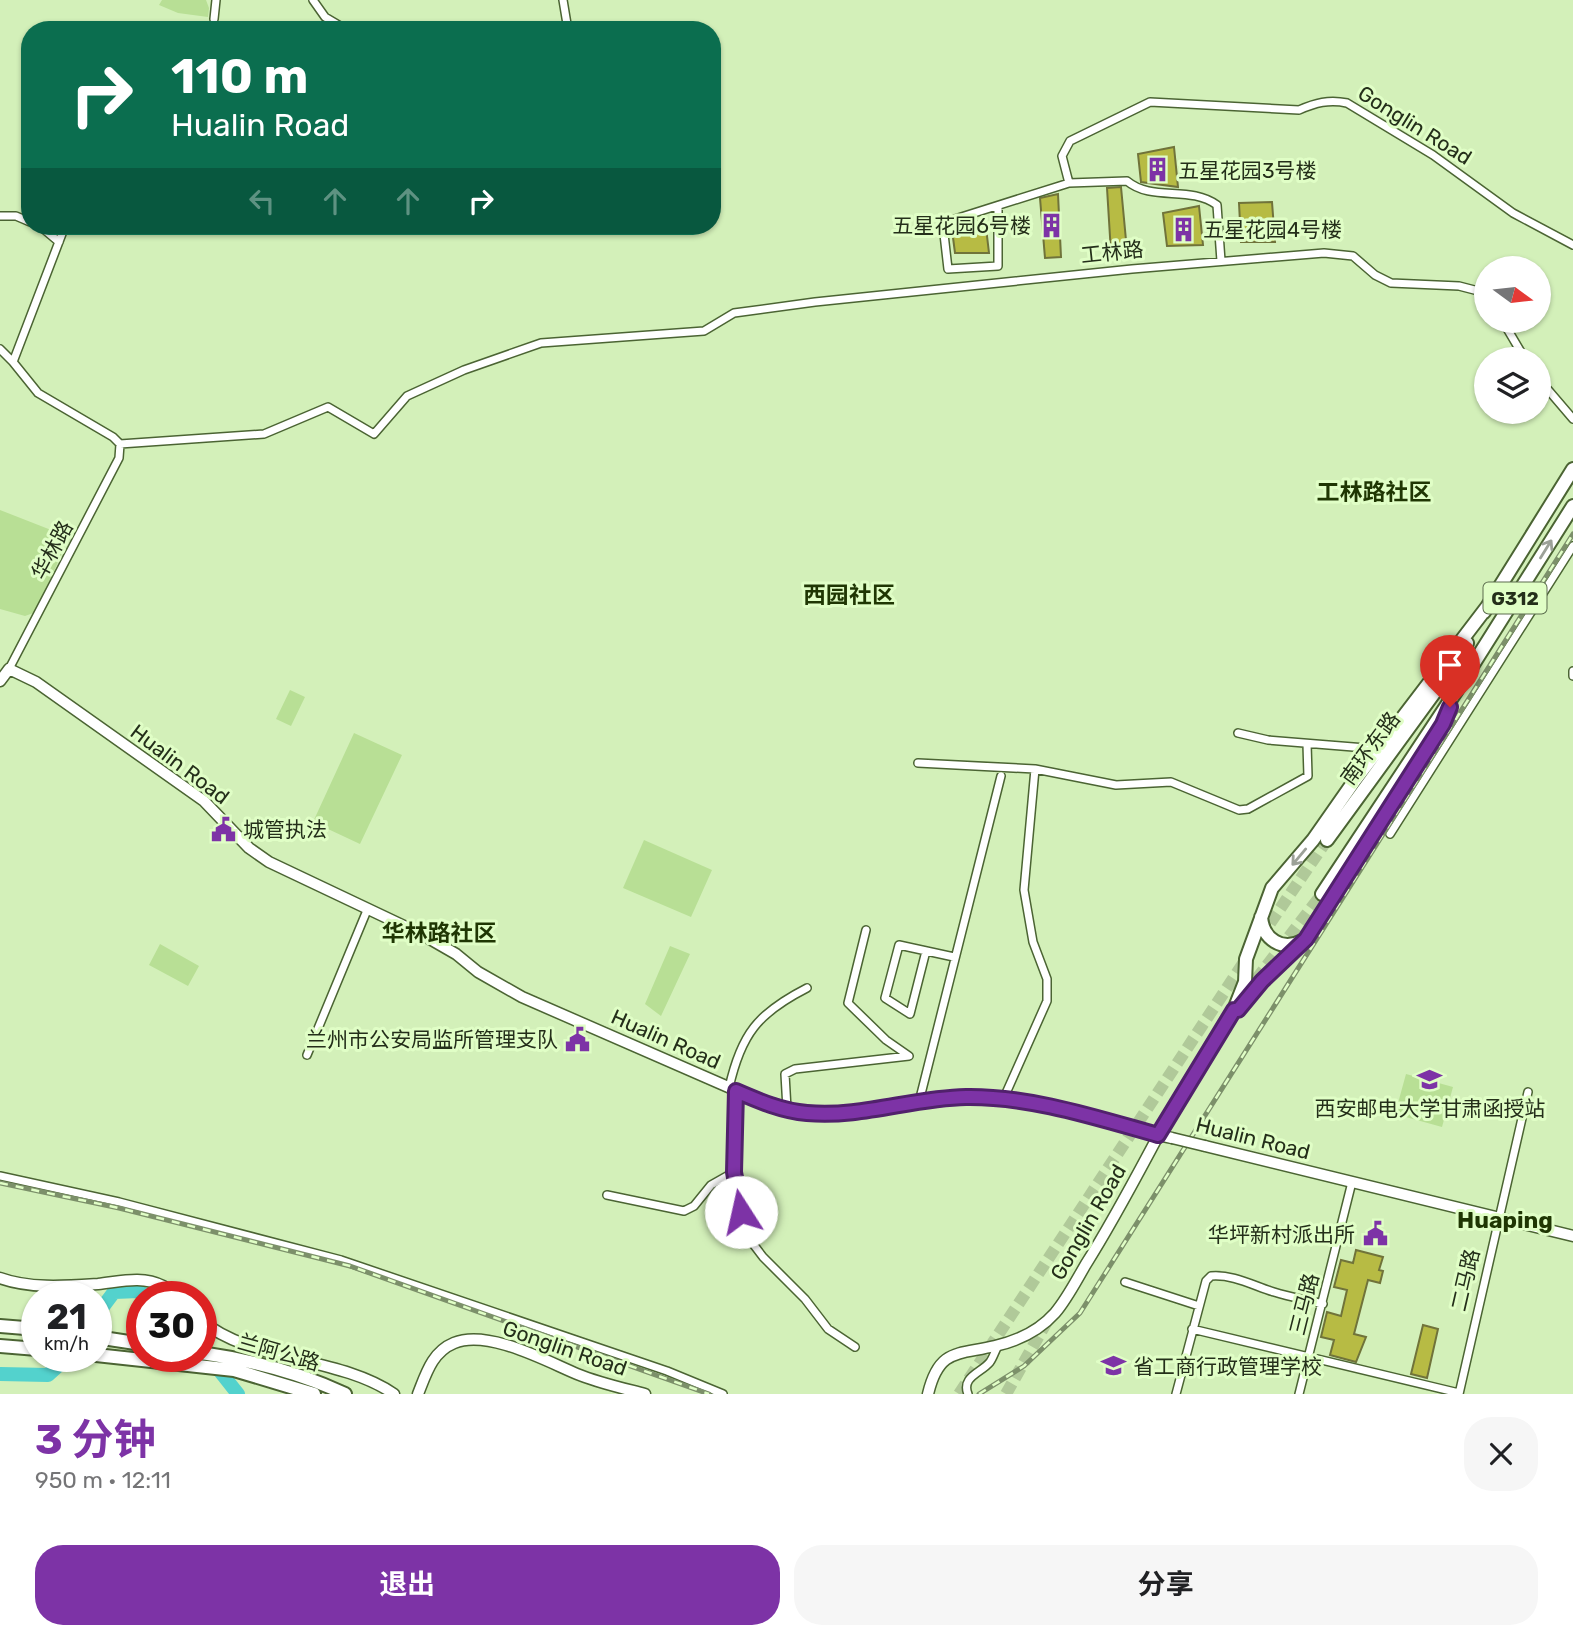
<!DOCTYPE html>
<html lang="zh">
<meta charset="utf-8">
<style>
body{margin:0;font-family:Rubik,"Noto Sans SC",sans-serif;background:#f6f6f6;color:#202124;height:100vh;display:flex;flex-direction:column;font-size:26px;white-space:nowrap}
*{box-sizing:border-box;margin:0}
p{font-size:23px;color:#757577}
.icon{flex:none;width:38px;height:38px;fill:none;stroke:currentColor;stroke-width:2;stroke-linecap:round;stroke-linejoin:round}
.map{position:relative;height:1394px;overflow:hidden}
.side{display:flex;flex-direction:column;background:#fff;flex:1}
.side>*{flex:none}
.hud{position:absolute;left:21px;top:21px;width:700px;height:214px;border-radius:28px;box-shadow:0 2px 5px #0004;background:#0b6e4f;color:#fff;overflow:hidden}
.needle{width:46px;rotate:105deg}
.fabs{position:absolute;left:1474px;top:256px;display:grid;gap:14px}
.fabs a{display:grid;place-items:center;width:77px;height:77px;border-radius:50%;background:#fff;box-shadow:0 2px 5px #0004;font-size:35px}
.speed{position:absolute;left:21px;top:1281px;display:flex;gap:14px;font-size:35px;font-weight:700;text-align:center}
.speed>*{display:grid;place-content:center;width:91px;height:91px;border-radius:50%;background:#fff;box-shadow:0 2px 5px #0004;line-height:1}
.speed small{font-size:18px;font-weight:400}
.speed .limit{border:10px solid #d22;background:#fff;color:#111}
.pin{position:absolute;display:grid;place-items:center;width:60px;height:60px;color:#fff;margin:-72px -30px;border-radius:50% 50% 50% 0;rotate:-45deg;box-shadow:0 0 7px #0007}
.pin .icon{rotate:45deg}
.me{position:absolute;width:77px;margin:-38px;rotate:350deg;stroke-linejoin:round;filter:drop-shadow(0 0 5px #0008)}
.turn{display:flex;align-items:center;gap:24px;height:147px;padding:0 35px;font-size:32px}
.turn .icon{width:91px;height:91px;stroke-width:2.5}
.turn b{display:block;font-size:49px;line-height:60px}
.lanes{display:flex;align-items:center;height:66px;padding:0 35px;background:#0003;justify-content:center;gap:35px;direction:ltr}
.lanes .off{opacity:.35}
.round{display:grid;place-items:center;flex:none;width:74px;height:74px;border-radius:28px;background:#f6f6f6}
.summary{display:flex;align-items:center;justify-content:space-between;height:119px;padding:0 35px}
h1{font-size:42px;font-weight:700;line-height:52px;color:#7d33a6}
.button{display:flex;gap:14px;margin-top:auto;padding:14px 35px}
.button a{flex:1;height:80px;border-radius:28px;background:#7d33a6;color:#fff;font-size:28px;font-weight:700;line-height:80px;text-align:center}
.button a+a{background:#f6f6f6;color:#202124}
.map>svg:first-child{display:block}
.green{fill:#b8df95}
.lines{fill:none;stroke-linecap:round;stroke-linejoin:round}
.river{stroke:#53d2cd;stroke-width:14}
.building{fill:#b7bb44;stroke:#70733a;stroke-width:2}
.highway-tunnel{stroke:#b0c999;stroke-width:12;stroke-dasharray:12 6;stroke-linecap:butt}
.street-casing{stroke:#4b6433;stroke-width:10}
.secondary-casing{stroke:#4b6433;stroke-width:13}
.highway-casing{stroke:#4b6433;stroke-width:16}
.street{stroke:#fff;stroke-width:7}
.secondary{stroke:#fff;stroke-width:10}
.highway{stroke:#fff;stroke-width:12}
.rail-casing{stroke:#7c906a;stroke-width:5}
.rail{stroke:#e0fec6;stroke-width:2.5;stroke-dasharray:8;stroke-linecap:butt}
.secondary-bridge-casing{stroke:#4b6433;stroke-width:13;stroke-linecap:butt}
.secondary-bridge{stroke:#fff;stroke-width:10}
.oneway{stroke:#9ca198}
.route-casing{stroke:#51216c;stroke-width:18}
.route{stroke:#7d33a6;stroke-width:12}
.labels{text-anchor:middle;dominant-baseline:central;stroke-width:6;stroke-linejoin:round;paint-order:stroke}
.shield{fill:#e0fec6;stroke:#5c6d4e;stroke-width:2}
.shield-label{font-size:19px;font-weight:bold;fill:#242f1a}
.street-label{font-size:21px;fill:#242f1a;stroke:#e0fec6}
.poi-label{font-size:21px;fill:#242f1a;stroke:#e0fec6;text-anchor:start}
.neighbourhood-label{font-size:23px;font-weight:bold;fill:#1f3603;stroke:#e0fec6}
</style>
<div class="map">
<svg width="1573" height="1394" viewBox="0 0 1573 1394">
<rect width="100%" height="100%" fill="#d3f0b9"/>
<path class="green" d="M162,0h44l3,8 -1,9 -30,-4 -19,-8z
M0,510l69,27 -33,75 -11,4 -25,-7z
M290,690l15,7 -14,29 -15,-7z
M354,733l48,22 -42,89 -47,-22z
M644,840l68,30 -21,47 -68,-29z
M160,944l39,22 -11,20 -39,-21z
M670,946l20,8 -29,62 -16,-12z
M1406,1074l47,13 -11,40 -47,-13z"/>
<g class="lines">
<path class="river" d="M96,1316l18,-24 25,-1 8,6
M211,1360l27,34
M0,1374l48,1 21,-19"/>
</g>
<path class="building" d="M1174,147l4,40 -37,-5 -3,-28z
M1121,187l6,64 -16,2 -4,-65z
M1058,194l3,63 -16,1 -5,-60z
M1272,202l3,40h-34l-2,-39z
M1199,206l4,39 -36,1 -4,-33z
M985,219l4,34h-34l-3,-23z
M1356,1250l27,7 -4,13 4,1 -3,12 -12,-3 -14,54 12,3 -10,25 -26,-7 4,-15 -13,-3 6,-25 14,4 6,-26 -13,-3 7,-27 12,3z
M1423,1325l15,4 -11,49 -16,-4z"/>
<g class="lines">
<path class="highway-tunnel" d="M1260,938l67,-98
M1245,994l77,-100
M959,1394l289,-438
M1006,1394l43,-76"/>
<defs>
<path id="street" d="M313,0l12,17 22,13
M563,0l5,30
M214,19l2,-19
M1069,183l-7,-27 8,-15 80,-39 149,8c16,-7 30,-11 48,-7l86,52 80,58 60,32
M998,206v60l-50,3 -4,-35 1,-6 10,-9 114,-36 58,-2c25,21 63,4 90,24l4,56
M0,216h16l14,6
M40,226l19,16
M65,226l-52,136 25,31 75,44 7,7 144,-10 64,-27 46,27 33,-38 57,-26 77,-27 163,-12 30,-18 81,-11 317,-33 192,-16 29,3 22,19 16,8 68,3 27,7
M1502,320l23,39
M0,349l13,13
M1538,378l35,41
M9,669l110,-211 1,-14
M1573,671v5
M1238,733l30,7 110,9
M918,763l117,6 81,16 55,-3 68,28 9,-1 60,-33 -1,-32
M1390,834l183,-288
M926,951l-16,63 -25,-16 14,-53 55,12
M307,1055l61,-147
M729,1088c12,-54 29,-75 78,-100
M736,1091l-2,81 10,60 19,25 42,42 23,30 27,18
M1003,1100l44,-99v-22l-14,-37 -9,-52 11,-121
M919,1102l82,-326
M787,1109l-2,-35 10,-5 114,-13 -23,-16 -38,-37 18,-73
M0,1176l119,26 222,58 326,111 56,23
M607,1195l77,16 10,-5 17,-21 23,-13
M1125,1282l74,24
M59,1297l1,-11
M1192,1329l267,64
M968,1394c-7,-17 13,-21 22,-32 3,-4 5,-11 8,-16
M1176,1394l30,-113 5,-5c22,-2 43,10 63,16 16,5 33,8 49,12
M1299,1394l53,-212
M1459,1394l69,-302"/>
<path id="secondary" d="M0,681l9,-12 27,13 168,119 45,47 20,14 154,73 33,19 22,18 44,25 236,103c17,6 33,12 51,13 54,4 106,-16 159,-16 70,1 136,26 204,41
M1205,1146l368,90
M0,1278c30,11 67,8 98,6 21,-2 44,-9 65,2 4,2 9,7 12,11
M201,1320c48,42 138,36 193,74
M418,1394c8,-20 14,-42 36,-51 34,-14 92,18 123,31 22,9 45,14 68,20
M928,1394c11,-46 30,-39 67,-48 22,-5 44,-15 60,-33 12,-14 21,-32 31,-49 26,-41 48,-83 71,-126 23,-43 51,-85 77,-128"/>
<path id="highway" d="M1484,612l89,-143
M1327,840l129,-177 11,-20
M1322,894l135,-204 116,-184
M1261,917c2,22 21,35 41,24
M1234,1010l11,-28 1,-23 26,-71 41,-48 42,-60 132,-173
M1237,1010l25,-29 44,-42 101,-157
M0,1326l37,3
M96,1337l46,7
M0,1346l37,3
M201,1353c49,7 100,20 144,41
M96,1355l138,15 80,24"/>
</defs>
<use href="#street" class="street-casing"/>
<use href="#secondary" class="secondary-casing"/>
<use href="#highway" class="highway-casing"/>
<use href="#street" class="street"/>
<use href="#secondary" class="secondary"/>
<use href="#highway" class="highway"/>
<defs>
<path id="rail" d="M0,1183l119,25 231,58 359,128
M979,1394l45,-28 56,-53 493,-779"/>
</defs>
<use href="#rail" class="rail-casing"/>
<use href="#rail" class="rail"/>
<defs>
<path id="secondary-bridge" d="M1172,1138l33,8"/>
</defs>
<use href="#secondary-bridge" class="secondary-bridge-casing"/>
<use href="#secondary-bridge" class="secondary-bridge"/>
</g>
<defs><path id="oneway-shaft" d="M-6 0H5M1.5-3L5.5 0L1.5 3" fill="none" stroke-width="1.6" stroke-linecap="round" stroke-linejoin="round" transform="scale(1.75)"/></defs>
<g class="oneway">
<use href="#oneway-shaft" transform="translate(1546 549) rotate(-58)"/>
<use href="#oneway-shaft" transform="translate(1299 857) rotate(130)"/>
</g>
<g class="lines">
<defs>
<path id="route" d="M741,1212l-7,-40 2,-81c23,10 46,20 71,22 54,5 105,-15 159,-16 64,-1 131,21 192,38l76,-125h4l24,-29 44,-42 137,-215 7,-17"/>
</defs>
<use href="#route" class="route-casing"/>
<use href="#route" class="route"/>
</g>
<defs>
<symbol id="building-bare" viewBox="-9 -9 18 18"><path d="M-4-6H4V6H1V3H-1V6H-4ZM-2.5-4.3h1.7v1.8h-1.7ZM.8-4.3h1.7v1.8H.8ZM-2.5-1h1.7V.8h-1.7ZM.8-1h1.7V.8H.8Z" fill="#7d33a6" stroke="#e0fec6" stroke-width="2.5" paint-order="stroke"/></symbol>
<symbol id="civic-bare" viewBox="-9 -9 18 18"><path d="M-.6-6.5H3V-4.5H.6V-3L4-1V1h2V6H-6V1h2V-1L-.6-3ZM-1.2 2.5V6h2.4V2.5Z" fill="#7d33a6" stroke="#e0fec6" stroke-width="2.5" paint-order="stroke"/></symbol>
<symbol id="university-bare" viewBox="-9 -9 18 18"><path d="M0-5L7-2L0 1L-7-2ZM-4 1L0 2.5L4 1V4Q0 6-4 4Z" fill="#7d33a6" stroke="#e0fec6" stroke-width="2.5" paint-order="stroke"/></symbol>
</defs>
<g fill-rule="evenodd">
<use href="#building-bare" x="1140" y="152" width="35" height="35"/>
<use href="#building-bare" x="1034" y="208" width="35" height="35"/>
<use href="#building-bare" x="1166" y="212" width="35" height="35"/>
<use href="#civic-bare" x="206" y="812" width="35" height="35"/>
<use href="#civic-bare" x="560" y="1022" width="35" height="35"/>
<use href="#university-bare" x="1412" y="1062" width="35" height="35"/>
<use href="#civic-bare" x="1358" y="1216" width="35" height="35"/>
<use href="#university-bare" x="1096" y="1348" width="35" height="35"/>
</g>
<g class="labels">
<rect class="shield" x="1483.5" y="582.5" width="63" height="31" rx="5"/>
<g class="shield-label">
<text x="1515" y="598">G312</text>
</g>
<g class="street-label">
<text transform="translate(1415 125) rotate(32)">Gonglin Road</text>
<text transform="translate(1112 252) rotate(-6)">工林路</text>
<text transform="translate(52 550) rotate(-62)">华林路</text>
<text transform="translate(1370 748) rotate(-54)">南环东路</text>
<text transform="translate(180 764) rotate(37)">Hualin Road</text>
<text transform="translate(666 1039) rotate(24)">Hualin Road</text>
<text transform="translate(1253 1138) rotate(14)">Hualin Road</text>
<text transform="translate(1088 1222) rotate(-60)">Gonglin Road</text>
<text transform="translate(1465 1280) rotate(-77)">二马路</text>
<text transform="translate(1304 1304) rotate(-76)">三马路</text>
<text transform="translate(565 1348) rotate(19)">Gonglin Road</text>
<text transform="translate(279 1352) rotate(16)">兰阿公路</text>
</g>
<g class="poi-label">
<text x="1178" y="170">五星花园3号楼</text>
<text x="1031" y="225" text-anchor="end">五星花园6号楼</text>
<text x="1203" y="229">五星花园4号楼</text>
<text x="243" y="829">城管执法</text>
<text x="558" y="1039" text-anchor="end">兰州市公安局监所管理支队</text>
<text x="1430" y="1108" text-anchor="middle">西安邮电大学甘肃函授站</text>
<text x="1355" y="1234" text-anchor="end">华坪新村派出所</text>
<text x="1133" y="1366">省工商行政管理学校</text>
</g>
<g class="neighbourhood-label">
<text x="1374" y="492">工林路社区</text>
<text x="849" y="595">西园社区</text>
<text x="439" y="933">华林路社区</text>
<text x="1505" y="1220">Huaping</text>
</g>
</g>
</svg>
<div class="fabs">
<a><svg class="needle" viewBox="-14 -14 28 28"><path d="M0-13l5 13h-10z" fill="#e53935"/><path d="M0 13l5-13h-10z" fill="#757577"/></svg></a>
<a><svg class="icon" aria-label="layers" viewBox="0 0 24 24"><path d="M12 4l9 5-9 5-9-5zM3 14l9 5 9-5"/></svg></a>
</div>
<div class="speed"><div>21<small>km/h</small></div><div class="limit">30</div></div>
<div class="pin" style="left:1450px;top:707px;background:#d93025"><svg class="icon" aria-label="arrive" viewBox="0 0 24 24"><path d="M6 21V4h12l-3 4 3 4H6"/></svg></div>
<svg class="me" style="left:741px;top:1212px" viewBox="-20 -20 40 40"><circle r="19" fill="#fff"/><path d="M0-13L10 11 0 6-10 11z" fill="#7d33a6"/></svg>
<div class="hud">
<div class="turn"><svg class="icon" aria-label="right" viewBox="0 0 24 24"><path d="M7 20v-9h11M14 6l5 5-5 5"/></svg><div><b>110 m</b>Hualin Road</div></div>
<div class="lanes"><svg class="icon off" aria-label="left" viewBox="0 0 24 24"><path d="M17 20v-9H6M10 6l-5 5 5 5"/></svg><svg class="icon off" aria-label="ahead" viewBox="0 0 24 24"><path d="M12 20V5M6 11l6-6 6 6"/></svg><svg class="icon off" aria-label="ahead" viewBox="0 0 24 24"><path d="M12 20V5M6 11l6-6 6 6"/></svg><svg class="icon" aria-label="right" viewBox="0 0 24 24"><path d="M7 20v-9h11M14 6l5 5-5 5"/></svg></div>
</div>
</div>
<section class="side">
<div class="summary"><div><h1>3 分钟</h1><p>950 m · 12:11</p></div><a class="round"><svg class="icon" aria-label="close" viewBox="0 0 24 24"><path d="M6 6l12 12M18 6L6 18"/></svg></a></div>
<div class="button"><a>退出</a><a>分享</a></div>
</section>
